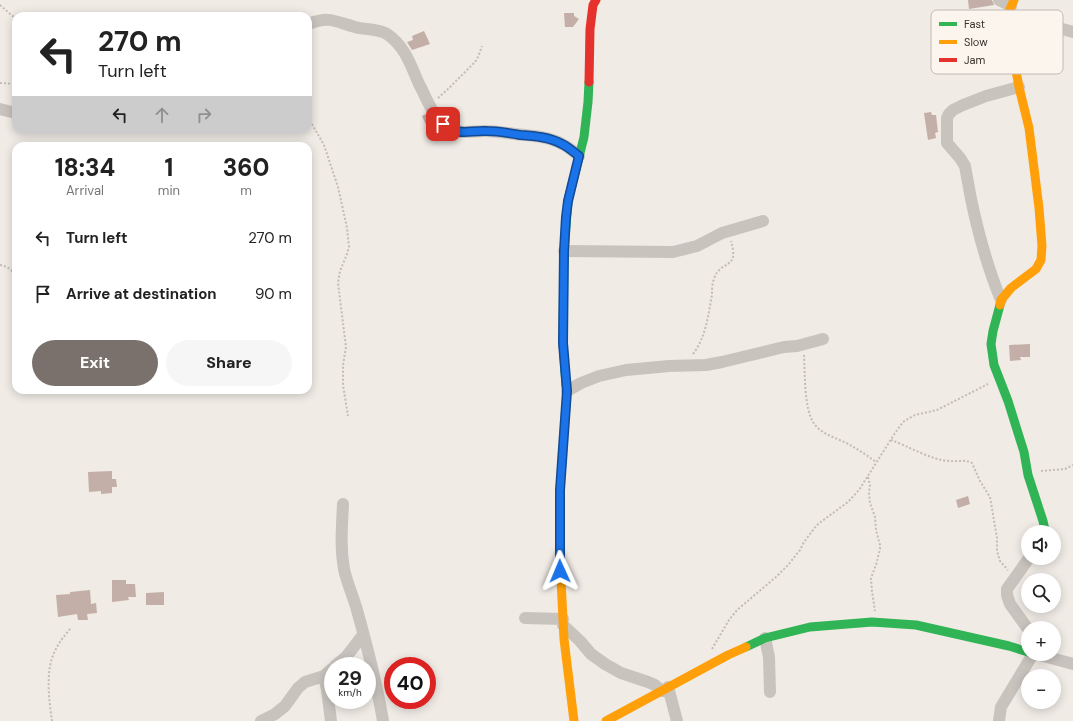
<!DOCTYPE html>
<meta charset="utf-8">
<style>
body{margin:0;font-family:"DM Sans",sans-serif;background:#f6f6f6;color:#222;height:100vh;display:flex;flex-direction:column;font-size:15px;white-space:nowrap}
*{box-sizing:border-box;margin:0}
p{font-size:13px;color:#767676}
.icon{flex:none;width:22px;height:22px;fill:none;stroke:currentColor;stroke-width:2;stroke-linecap:round;stroke-linejoin:round}
.map{position:relative;flex:1;overflow:hidden}
.sheet{position:absolute;left:12px;top:142px;width:300px;height:252px;display:flex;flex-direction:column;background:#fff;border-radius:12px;box-shadow:0 2px 10px #0003}
.sheet>*{flex:none}
.top-card{position:absolute;left:12px;top:12px;width:300px;height:122px;border-radius:12px;box-shadow:0 2px 10px #0003;background:#fff;color:#222;overflow:hidden}
.fabs{position:absolute;left:1021px;top:525px;display:grid;gap:8px}
.fabs a{display:grid;place-items:center;width:40px;height:40px;border-radius:50%;background:#fff;box-shadow:0 2px 10px #0003;font-size:20px}
.speed{position:absolute;left:324px;top:657px;display:flex;gap:8px;font-size:20px;font-weight:700;text-align:center}
.speed>*{display:grid;place-content:center;width:52px;height:52px;border-radius:50%;background:#fff;box-shadow:0 2px 10px #0003;line-height:1}
.speed small{font-size:10px;font-weight:400}
.speed .limit{border:6px solid #d22;background:#fff;color:#111}
.pin{position:absolute;display:grid;place-items:center;width:34px;height:34px;color:#fff;margin:-17px;border-radius:8px;box-shadow:0 2px 6px #0006}
.me{position:absolute;width:44px;margin:-22px;rotate:359deg;stroke-linejoin:round;filter:drop-shadow(0 0 3px #0008)}
.turn{display:flex;align-items:center;gap:14px;height:84px;padding:0 20px;font-size:18px}
.turn .icon{width:52px;height:52px;stroke-width:2.5}
.turn b{display:block;font-size:28px;line-height:34px}
.lanes{display:flex;align-items:center;height:38px;padding:0 20px;background:#0003;justify-content:center;gap:20px;direction:ltr}
.lanes .off{opacity:.35}
.eta{display:flex;justify-content:space-evenly;align-items:center;height:68px;text-align:center}
.eta b{font-size:24px;font-weight:800;line-height:28px}
.cta{display:flex;gap:8px;margin-top:auto;padding:8px 20px}
.cta a{flex:1;height:46px;border-radius:24px;background:#7a716c;color:#fff;font-size:16px;font-weight:800;line-height:46px;text-align:center}
.cta a+a{background:#f6f6f6;color:#222}
ul{padding:0;list-style:none}
li{display:flex;align-items:center;gap:12px;height:56px;padding:0 20px}
li div{flex:1}
li b{display:block;font-size:15px}
li em{font-style:normal}
.map>svg:first-child{display:block}
.building{fill:#c3afa7}
.lines{fill:none;stroke-linecap:round;stroke-linejoin:round}
.path{stroke:#c2bbb6;stroke-width:2;stroke-dasharray:2 2;stroke-linecap:butt}
.street{stroke:#c9c3be;stroke-width:12}
.fast{stroke:#30b455;stroke-width:9}
.slow{stroke:#ff9f0a;stroke-width:9}
.jam{stroke:#e5322d;stroke-width:9}
.route-casing{stroke:#114b97;stroke-width:10}
.route{stroke:#1a73e8;stroke-width:7}
.key{fill:#fbf5ee;stroke:#c1bab4;stroke-width:1}
.key-label{font-size:11px;fill:#3b302b}
</style>
<div class="map">
<svg width="1073" height="721" viewBox="0 0 1073 721">
<rect width="100%" height="100%" fill="#f0ebe5"/>
<path class="building" d="M968,0h24l2,5 -25,4z
M564,13h10v3l5,3 -6,8h-8z
M424,31l6,13 -18,6 -5,-8 6,-2 -1,-4z
M931,112l1,3h4l2,17 -3,1 1,5 -8,2 -4,-27z
M426,114l7,10 -6,3 -5,-11z
M1030,344v13h-10l1,3 -11,1 -1,-16z
M112,471v8h4l1,8h-5v6l-11,1v-3l-12,1 -1,-20z
M968,496l2,8 -12,4 -2,-8z
M112,580h14v4h9l1,13h-8l1,3 -17,2z
M90,590l1,14 5,-1 1,10 -10,1 1,6h-10l-1,-6 -19,3 -2,-22 14,-1v-2z
M164,592v13h-18v-12z"/>
<g class="lines">
<path class="path" d="M0,5l16,14
M0,83l16,1
M438,98l9,-8 28,-28 3,-5 4,-11
M308,117l16,28 14,42 9,41 2,19 -2,7 -7,17 -2,12 8,64 -3,18v20l5,31
M0,265c7,1 12,5 16,11
M693,354c13,-17 15,-38 19,-59 0,-5 0,-11 2,-16 6,-20 26,-8 17,-38
M804,355c1,18 0,52 9,67 8,13 25,16 37,23 9,5 18,11 26,17
M891,440c17,6 42,21 59,21 8,1 15,-2 22,2l8,18 10,16 7,41v13l3,10 8,9
M1041,471l24,-2 8,-4
M868,477l2,8 -1,8 1,10 5,14 1,13 4,15v4l-4,16 -5,13 1,13 3,20
M712,649l17,-29 8,-10 39,-33 12,-12 12,-15 4,-8 12,-16 6,-5 26,-19 11,-12 36,-57 8,-11 12,-7 22,-5 51,-26
M52,721c-3,-21 -7,-51 3,-70 4,-9 10,-16 16,-23"/>
<path class="street" d="M999,0l12,6
M1008,14l65,18
M308,24c22,-8 26,-3 47,3 10,3 22,1 32,7 18,12 24,32 32,50 4,7 7,15 11,22 5,8 9,16 17,21 12,8 25,4 38,4 10,0 20,2 30,3 16,2 33,2 47,10 7,3 12,8 17,12
M0,109l16,4
M564,251l109,1 24,-6 25,-13 41,-12
M1001,300c-13,-31 -23,-68 -30,-101 -2,-11 -4,-22 -6,-33l-5,-8 -13,-15v-25l2,-4 4,-4 10,-5 23,-9 33,-9
M567,391l14,-8 18,-7 27,-6 43,-4 37,-1 16,-3 62,-15 13,-1 26,-7
M343,504c-1,22 -3,43 1,65 3,14 9,27 13,41 10,36 20,74 26,111
M525,618l38,1
M563,625l17,16 11,13 14,10 16,9 27,9 7,3 7,6
M1028,629l-18,-25 -3,-9v-6l22,-31
M765,638l4,19 1,35
M1036,654l37,10
M335,666l11,-9 17,-22
M324,676l3,14 4,31
M668,687l9,34
M261,721l14,-7 10,-8 13,-18 7,-6 19,-6 9,-8
M999,721l2,-14 32,-53"/>
<path class="fast" d="M1000,305l-7,26 -2,13 3,21 14,36 16,51 4,23 15,46 2,9 -1,2
M566,385l-3,-42 1,-92 4,-50 16,-64 4,-35 1,-20
M746,647l19,-9 45,-11 62,-5 44,3 93,21 19,6"/>
<path class="slow" d="M1000,305l1,-5 10,-12 25,-19 5,-9 1,-14 -3,-38 -10,-80 -10,-41 -12,-65 1,-8 6,-14
M566,385l1,6 -7,99v70l4,79 10,82
M606,721l122,-66 18,-8"/>
<path class="jam" d="M589,82l1,-53 3,-24 3,-5"/>
</g>
<g class="lines">
<defs>
<path id="route" d="M443,124c17,13 25,6 44,7 11,0 22,2 33,4 14,1 29,2 42,9 6,3 12,8 17,12l-11,45 -2,16 -2,34 -1,92 4,48 -7,99v81"/>
</defs>
<use href="#route" class="route-casing"/>
<use href="#route" class="route"/>
</g>
<rect x="931" y="10" width="132" height="64" rx="6" class="key"/>
<rect x="939" y="22" width="18" height="4" fill="#30b455"/>
<rect x="939" y="40" width="18" height="4" fill="#ff9f0a"/>
<rect x="939" y="58" width="18" height="4" fill="#e5322d"/>
<g class="key-label">
<text x="964" y="28">Fast</text>
<text x="964" y="46">Slow</text>
<text x="964" y="64">Jam</text>
</g>
</svg>
<div class="fabs">
<a><svg class="icon" aria-label="sound" viewBox="0 0 24 24"><path d="M4 9h4l5-4v14l-5-4H4zM17 9q2 3 0 6"/></svg></a>
<a><svg class="icon" aria-label="search" viewBox="0 0 24 24"><circle cx="10" cy="10" r="6"/><path d="M15 15l6 6"/></svg></a>
<a>+</a>
<a>−</a>
</div>
<div class="speed"><div>29<small>km/h</small></div><div class="limit">40</div></div>
<div class="pin" style="left:443px;top:124px;background:#d93025"><svg class="icon" aria-label="arrive" viewBox="0 0 24 24"><path d="M6 21V4h12l-3 4 3 4H6"/></svg></div>
<svg class="me" style="left:560px;top:571px" viewBox="-20 -20 40 40"><path d="M0-17L14 15 0 8-14 15z" fill="#1a73e8" stroke="#fff" stroke-width="4"/></svg>
<div class="top-card">
<div class="turn"><svg class="icon" aria-label="left" viewBox="0 0 24 24"><path d="M17 20v-9H6M10 6l-5 5 5 5"/></svg><div><b>270 m</b>Turn left</div></div>
<div class="lanes"><svg class="icon" aria-label="left" viewBox="0 0 24 24"><path d="M17 20v-9H6M10 6l-5 5 5 5"/></svg><svg class="icon off" aria-label="ahead" viewBox="0 0 24 24"><path d="M12 20V5M6 11l6-6 6 6"/></svg><svg class="icon off" aria-label="right" viewBox="0 0 24 24"><path d="M7 20v-9h11M14 6l5 5-5 5"/></svg></div>
</div>
<section class="sheet">
<div class="eta">
<div><b>18:34</b><p>Arrival</p></div>
<div><b>1</b><p>min</p></div>
<div><b>360</b><p>m</p></div>
</div>
<ul>
<li><svg class="icon" aria-label="left" viewBox="0 0 24 24"><path d="M17 20v-9H6M10 6l-5 5 5 5"/></svg><div><b>Turn left</b></div><em>270 m</em></li>
<li><svg class="icon" aria-label="arrive" viewBox="0 0 24 24"><path d="M6 21V4h12l-3 4 3 4H6"/></svg><div><b>Arrive at destination</b></div><em>90 m</em></li>
</ul>
<div class="cta"><a>Exit</a><a>Share</a></div>
</section>
</div>
